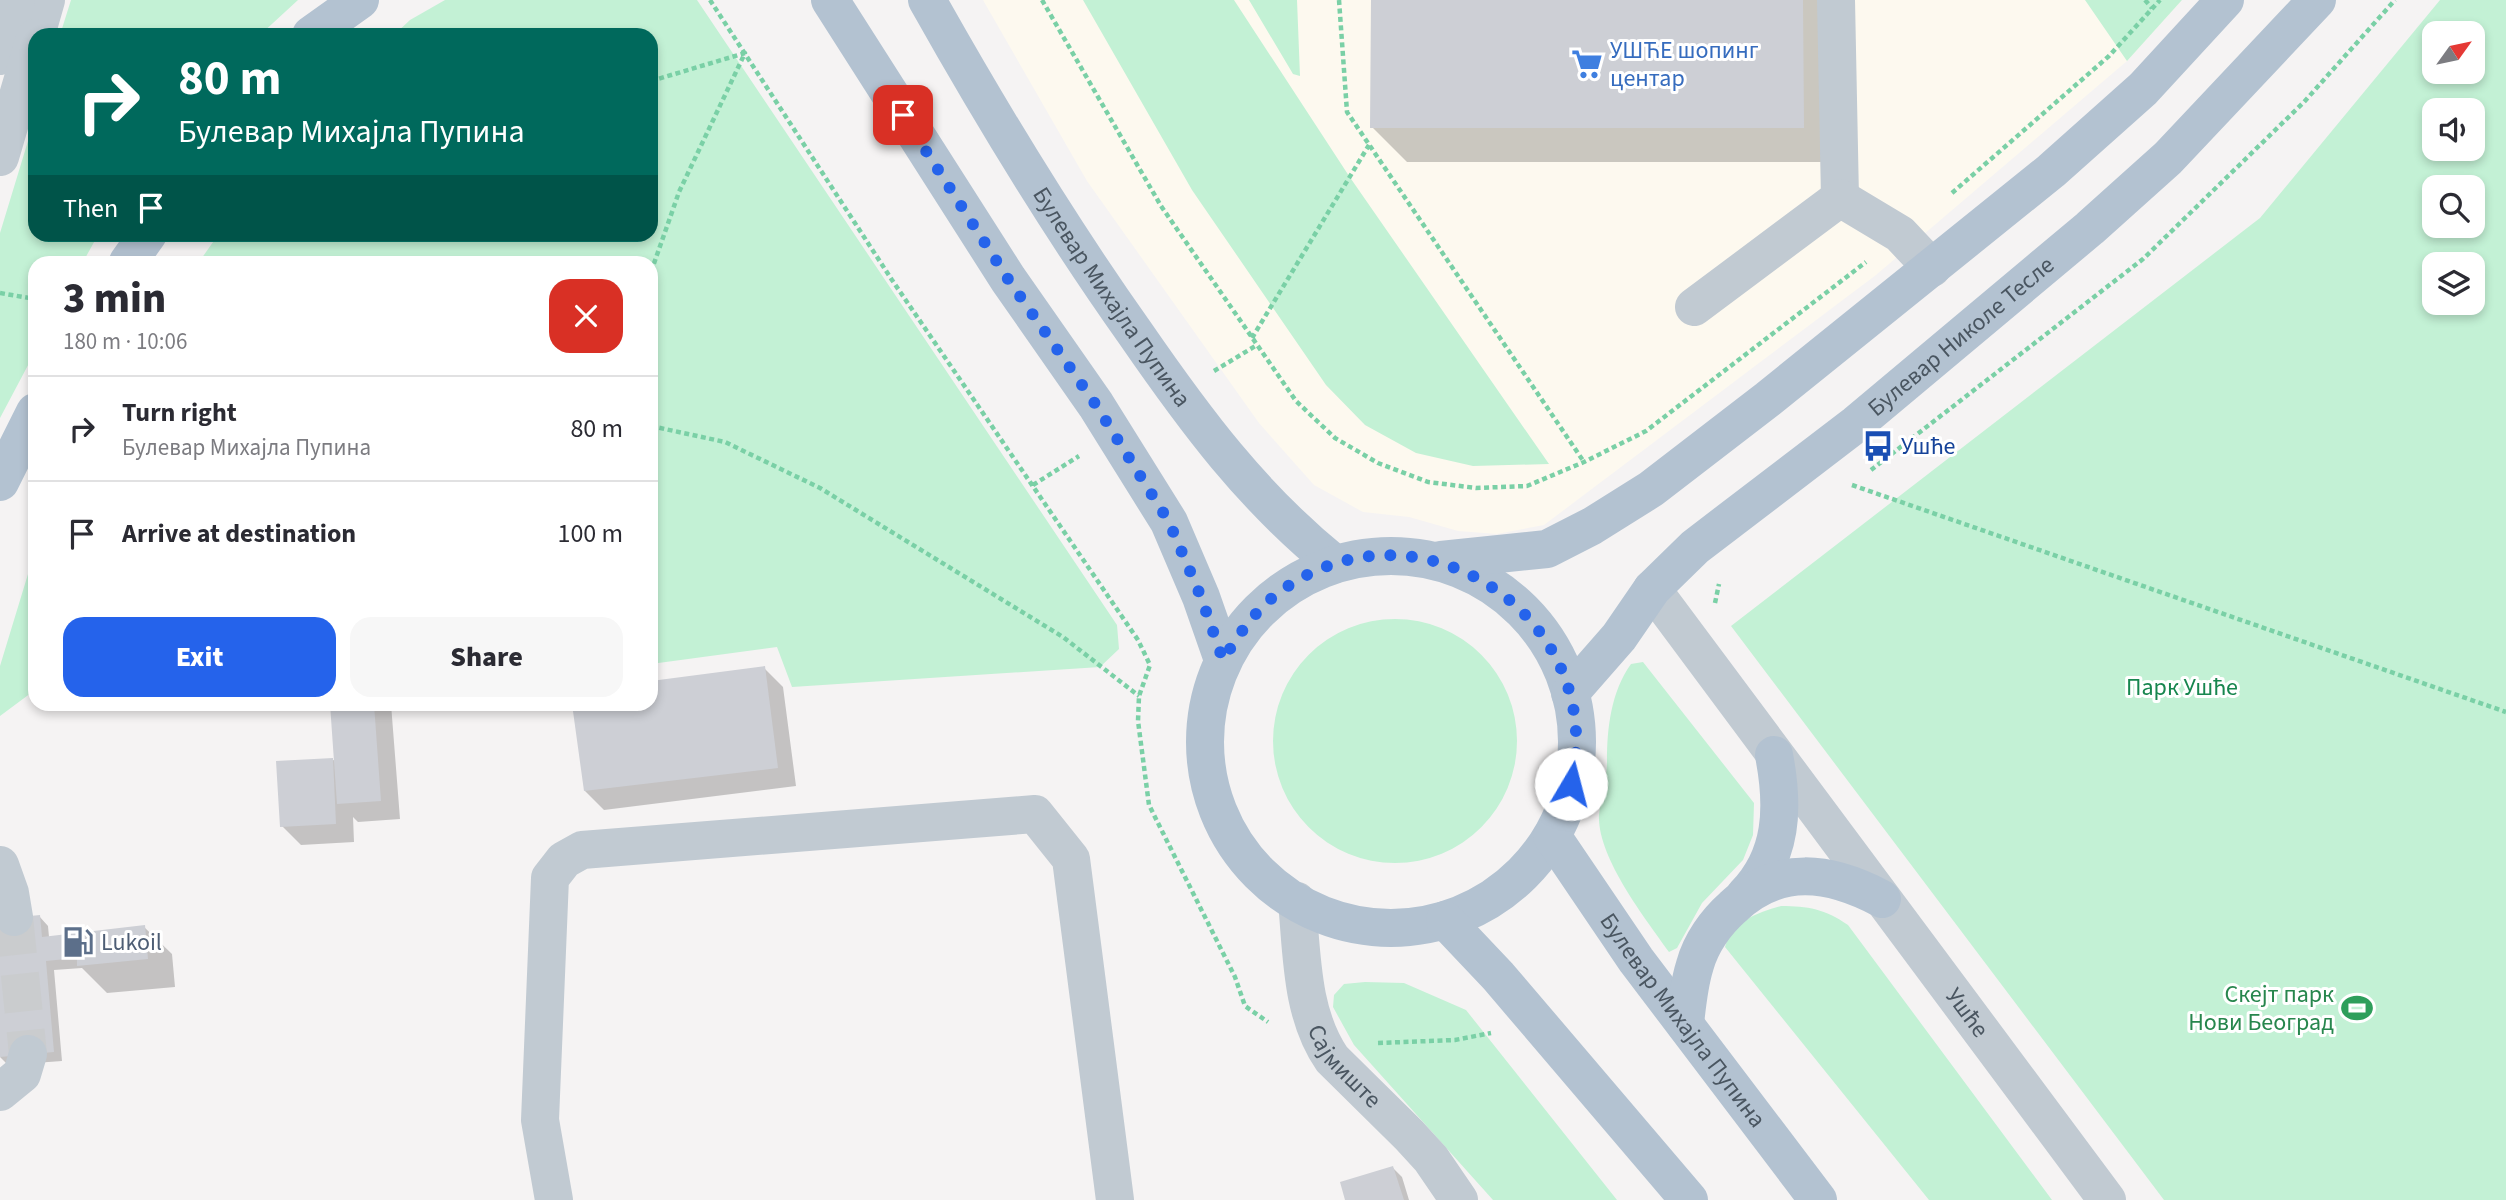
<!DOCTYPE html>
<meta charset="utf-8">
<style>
body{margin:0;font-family:"Source Sans 3",sans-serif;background:#f7f7f7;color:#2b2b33;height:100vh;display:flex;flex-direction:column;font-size:26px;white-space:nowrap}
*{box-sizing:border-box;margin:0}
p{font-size:23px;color:#7c7c81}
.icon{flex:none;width:38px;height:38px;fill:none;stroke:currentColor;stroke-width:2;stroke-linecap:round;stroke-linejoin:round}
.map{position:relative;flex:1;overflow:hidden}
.sheet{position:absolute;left:28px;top:256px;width:630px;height:455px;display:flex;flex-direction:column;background:#fff;border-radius:21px;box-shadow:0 4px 10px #0003}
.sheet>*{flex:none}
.banner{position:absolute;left:28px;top:28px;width:630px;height:214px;border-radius:21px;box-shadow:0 4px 10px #0003;background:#00695c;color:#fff;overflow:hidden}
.needle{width:46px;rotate:57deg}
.fabs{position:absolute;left:2422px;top:21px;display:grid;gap:14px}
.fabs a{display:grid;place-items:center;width:63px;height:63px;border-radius:14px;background:#fff;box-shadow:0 4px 10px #0003;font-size:35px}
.pin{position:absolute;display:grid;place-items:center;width:60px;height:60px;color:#fff;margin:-30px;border-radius:14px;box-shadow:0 4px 10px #0006}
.me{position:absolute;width:77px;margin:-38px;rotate:8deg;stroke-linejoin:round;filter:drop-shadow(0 0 5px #0008)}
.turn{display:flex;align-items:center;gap:24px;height:147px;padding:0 35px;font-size:32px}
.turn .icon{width:91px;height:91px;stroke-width:2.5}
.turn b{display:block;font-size:49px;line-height:60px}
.then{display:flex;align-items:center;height:66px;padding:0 35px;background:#0003;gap:14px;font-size:26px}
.round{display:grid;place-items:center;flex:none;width:74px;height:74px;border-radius:21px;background:#f7f7f7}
.summary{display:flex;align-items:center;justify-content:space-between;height:119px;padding:0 35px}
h1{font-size:42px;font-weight:800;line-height:52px}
.cta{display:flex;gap:14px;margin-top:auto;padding:14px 35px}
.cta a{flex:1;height:80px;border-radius:21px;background:#2563eb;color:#fff;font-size:28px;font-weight:800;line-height:80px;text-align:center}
.cta a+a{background:#f7f7f7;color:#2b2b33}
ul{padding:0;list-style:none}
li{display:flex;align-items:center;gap:21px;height:105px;padding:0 35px;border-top:2px solid #e1e1e2}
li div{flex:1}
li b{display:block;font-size:26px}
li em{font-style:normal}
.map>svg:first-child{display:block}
.commercial{fill:#fdf9ef}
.green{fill:#c3f1d5;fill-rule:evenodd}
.shadow{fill:#0003}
.building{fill:#cdcfd5}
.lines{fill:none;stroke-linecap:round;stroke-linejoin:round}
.minor-tunnel{stroke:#caccce;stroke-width:38;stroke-dasharray:38 19;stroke-linecap:butt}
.path{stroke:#7ad0a6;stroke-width:4.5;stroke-dasharray:5 3.5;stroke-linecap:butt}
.minor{stroke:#c1cad2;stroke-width:38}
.major{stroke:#b3c2d1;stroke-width:38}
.route{stroke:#2563eb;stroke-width:12;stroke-dasharray:0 21.6}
.labels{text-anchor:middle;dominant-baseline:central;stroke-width:6;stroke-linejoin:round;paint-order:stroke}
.shop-label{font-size:24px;fill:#366cbe;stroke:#fff;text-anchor:start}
.street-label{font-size:24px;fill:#4a5661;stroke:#fff}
.transit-label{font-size:24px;fill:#164399;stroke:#fff;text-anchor:start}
.park-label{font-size:24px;fill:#17864f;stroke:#fff}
.service-label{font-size:24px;fill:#4e5e75;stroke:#fff;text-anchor:start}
.leisure-label{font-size:24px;fill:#27864d;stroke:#fff;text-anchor:end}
</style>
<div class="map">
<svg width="2506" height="1200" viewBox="0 0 2506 1200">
<rect width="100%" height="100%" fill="#f5f3f3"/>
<path class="commercial" d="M983,0h1199l-55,61 -251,214 -332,250 -47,9 -39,-3 -49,-14 -46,-5 -49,-27 -55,-62 -172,-242z"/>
<path class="green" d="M71,0h227l-38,35h-200z
M445,0h252l420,625 2,24 -19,18 -308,20 -15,-40 -126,17v-402h-452l19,-27 433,-1v-199h-257l16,-15z
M1083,0h151l115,176 200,288 -76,2 -57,-13 -51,-28 -39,-40 -134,-195z
M1249,0h48l3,76 -7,-2z
M2085,0h97l-55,61z
M2440,0h66v1200h-342l-433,-574 529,-408zM2434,33h39v39h-39zM2434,110h39v39h-39zM2434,187h39v39h-39zM2434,264h39v39h-39z
M35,118v116l63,1 -15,27h-48v90l-35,66v-185z
M35,551v139l-35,26v-50z
M1273 741a122 122 0 1 1 244 0a122 122 0 1 1-244 0Z
M1643,662l111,141 -1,32 -10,25 -41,43 -25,45 -8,4c-24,-34 -72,-95 -70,-137 2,-19 8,-35 8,-54 0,-33 4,-69 24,-97z
M1781,906c27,0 44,3 67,19l204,275h-123l-204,-253c7,-25 33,-35 56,-41z
M1365,982l39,1 62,27 151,190h-124l-139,-155 -21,-38 1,-12 10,-11z"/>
<path class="shadow" d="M1373,0h465v162h-431l-35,-35z
M764,668l19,19 13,99 -192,24 -19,-19 -11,-87h77v-22z
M332,704h59l9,115 -42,3 -5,-5 1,25 -53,3 -19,-19 -4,-63 58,-3z
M39,916l9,10 1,11 95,-10 28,27 3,33 -68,6 -25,-25 -28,2 8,91 -54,4 -8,-8v-137z
M1393,1168l9,9 7,23h-62z"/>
<path class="building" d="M1371,0h432l1,128h-434z
M765,666l13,102 -194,23 -12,-87h79v-23z
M330,704h44l7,97 -44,3z
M333,758l3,66 -56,3 -4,-66z
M40,915l2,22 103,-12 3,34 -71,7v-8l-31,3 8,91 -54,5v-138z
M1393,1166l11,34h-59l-5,-18z"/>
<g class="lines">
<path class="minor-tunnel" d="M14,917l14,137"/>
<path class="path" d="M710,0l182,280 246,360 12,25 -11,31 -1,25 11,84 86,172 10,29 23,16
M1042,0l119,206 135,195 39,37 43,25 50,19 48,6 51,-2 57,-24 62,-31 220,-169
M1339,0l8,112 237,350
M2145,0l7,8
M651,81l94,-28 -66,139 -28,80
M1952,193l157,-137 51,-56
M0,293l35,6
M1252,338l117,-193
M1214,371l43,-26
M651,426l74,16 95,46 243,149 76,59
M1871,470l272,-211 161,-157 91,-102
M1033,485l46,-29
M1852,485l654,227
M1715,603l4,-19
M1378,1043l77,-3 36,-7"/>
<g class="minor">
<path d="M1836,0l4,198"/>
<path d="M36,35l10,-35"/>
<path d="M0,56l16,-56"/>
<path d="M0,157l35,-119"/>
<path d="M1694,307l146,-109 60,36 32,34"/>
<path id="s1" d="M1652,589l455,611"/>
<path d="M0,865l10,28 4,24"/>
<path id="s2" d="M1297,901c5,54 4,113 35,158l77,76 22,24 28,41"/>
<path d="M0,1092l22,-18 6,-20"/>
<path d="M554,1200l-14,-80 10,-242 14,-18 18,-10 453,-36 36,45 44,341"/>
</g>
<g class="major">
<path d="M830,0l178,279 88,126 73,117 32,75 22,63"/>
<path id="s3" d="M927,0c64,114 132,226 208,333 60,87 117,164 200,231"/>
<path d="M311,35l49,-35"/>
<path d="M128,262l20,-28"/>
<path d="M0,482l35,-70"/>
<circle cx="1391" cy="742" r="186"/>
<path d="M1441,560l106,-11 45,-23 59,-37 117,-90 283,-228 92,-82 82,-89"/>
<path id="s4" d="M1570,693l49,-56 33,-48 43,-42 161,-123 234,-196 78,-70 149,-158"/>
<path id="s5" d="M1552,836l84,124 182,240"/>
<path d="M1745,895c38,-39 39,-88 29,-140"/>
<path d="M1445,920l53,56 191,224"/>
<path d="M1685,1024c2,-20 4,-40 10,-59 6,-22 21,-43 38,-58 46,-43 96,-36 149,-8"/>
</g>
</g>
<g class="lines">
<path class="route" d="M903,115l105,164 88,126 73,117 32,75 22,63c16,-26 33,-51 58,-69 138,-101 329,27 290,193"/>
</g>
<defs>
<symbol id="supermarket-bare" viewBox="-9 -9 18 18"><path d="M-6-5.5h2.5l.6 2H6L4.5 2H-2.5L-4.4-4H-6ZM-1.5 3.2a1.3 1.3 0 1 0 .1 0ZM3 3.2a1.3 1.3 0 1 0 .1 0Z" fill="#3f7fe0" stroke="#fff" stroke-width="2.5" paint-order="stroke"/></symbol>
<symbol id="bus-bare" viewBox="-9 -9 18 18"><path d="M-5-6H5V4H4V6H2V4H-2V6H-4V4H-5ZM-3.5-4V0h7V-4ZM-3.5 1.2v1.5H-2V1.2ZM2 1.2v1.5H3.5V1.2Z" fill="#1a4fb4" stroke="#fff" stroke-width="2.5" paint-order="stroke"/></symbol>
<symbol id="fuel-bare" viewBox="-9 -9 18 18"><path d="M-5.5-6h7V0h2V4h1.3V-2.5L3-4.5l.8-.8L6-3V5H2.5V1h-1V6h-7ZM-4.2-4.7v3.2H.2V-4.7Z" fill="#5c6f8a" stroke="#fff" stroke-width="2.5" paint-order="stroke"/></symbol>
<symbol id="stadium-bare" viewBox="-9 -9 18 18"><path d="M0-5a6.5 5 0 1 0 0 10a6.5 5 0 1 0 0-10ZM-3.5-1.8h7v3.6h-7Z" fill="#2e9e5b" stroke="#fff" stroke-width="2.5" paint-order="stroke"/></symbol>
</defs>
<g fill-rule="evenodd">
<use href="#supermarket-bare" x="1565" y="42" width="44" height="44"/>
<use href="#bus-bare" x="1856" y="424" width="44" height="44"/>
<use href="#fuel-bare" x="56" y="920" width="44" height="44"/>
<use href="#stadium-bare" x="2335" y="986" width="44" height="44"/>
</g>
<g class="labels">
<g class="shop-label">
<text x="1610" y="50">УШЋЕ шопинг<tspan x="1610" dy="28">центар</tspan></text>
</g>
<g class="street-label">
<text stroke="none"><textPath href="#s3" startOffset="350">Булевар Михајла Пупина</textPath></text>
<text stroke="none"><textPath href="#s4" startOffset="532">Булевар Николе Тесле</textPath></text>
<text stroke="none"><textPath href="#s1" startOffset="528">Ушће</textPath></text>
<text stroke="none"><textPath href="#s5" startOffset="226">Булевар Михајла Пупина</textPath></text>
<text stroke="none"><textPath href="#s2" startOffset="177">Сајмиште</textPath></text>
</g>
<g class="transit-label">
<text x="1901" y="446">Ушће</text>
</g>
<g class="park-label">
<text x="2182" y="687">Парк Ушће</text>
</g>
<g class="service-label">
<text x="101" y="942">Lukoil</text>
</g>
<g class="leisure-label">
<text x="2334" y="994">Скејт парк<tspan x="2334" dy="28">Нови Београд</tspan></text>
</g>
</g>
</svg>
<div class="fabs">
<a><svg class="needle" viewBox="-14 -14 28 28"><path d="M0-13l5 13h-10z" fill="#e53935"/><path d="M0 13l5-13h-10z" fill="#7c7c81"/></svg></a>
<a><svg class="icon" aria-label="sound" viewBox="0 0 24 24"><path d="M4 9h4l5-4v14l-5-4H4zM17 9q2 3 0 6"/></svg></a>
<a><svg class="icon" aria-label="search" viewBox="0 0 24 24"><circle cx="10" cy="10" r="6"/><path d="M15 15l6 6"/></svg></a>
<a><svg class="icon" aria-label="layers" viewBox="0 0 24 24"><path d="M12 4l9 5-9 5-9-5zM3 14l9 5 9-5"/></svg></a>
</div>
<div class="pin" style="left:903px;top:115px;background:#d93025"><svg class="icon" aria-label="arrive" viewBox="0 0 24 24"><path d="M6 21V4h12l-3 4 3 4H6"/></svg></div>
<svg class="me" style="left:1571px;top:784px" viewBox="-20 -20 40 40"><circle r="19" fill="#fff"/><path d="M0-13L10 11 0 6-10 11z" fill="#2563eb"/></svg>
<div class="banner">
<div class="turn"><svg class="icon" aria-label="right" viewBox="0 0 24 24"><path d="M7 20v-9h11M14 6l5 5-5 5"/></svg><div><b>80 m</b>Булевар Михајла Пупина</div></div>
<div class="then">Then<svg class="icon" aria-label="arrive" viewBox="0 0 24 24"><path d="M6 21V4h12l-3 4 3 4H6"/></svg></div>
</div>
<section class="sheet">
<div class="summary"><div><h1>3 min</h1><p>180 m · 10:06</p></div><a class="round" style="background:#d93025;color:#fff"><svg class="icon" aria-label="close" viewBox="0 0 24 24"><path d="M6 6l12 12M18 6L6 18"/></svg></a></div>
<ul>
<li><svg class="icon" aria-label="right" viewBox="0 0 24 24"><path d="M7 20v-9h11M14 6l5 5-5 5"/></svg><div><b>Turn right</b><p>Булевар Михајла Пупина</p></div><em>80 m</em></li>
<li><svg class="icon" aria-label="arrive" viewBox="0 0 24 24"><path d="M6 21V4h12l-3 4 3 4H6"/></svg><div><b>Arrive at destination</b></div><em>100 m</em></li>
</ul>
<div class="cta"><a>Exit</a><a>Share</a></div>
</section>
</div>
